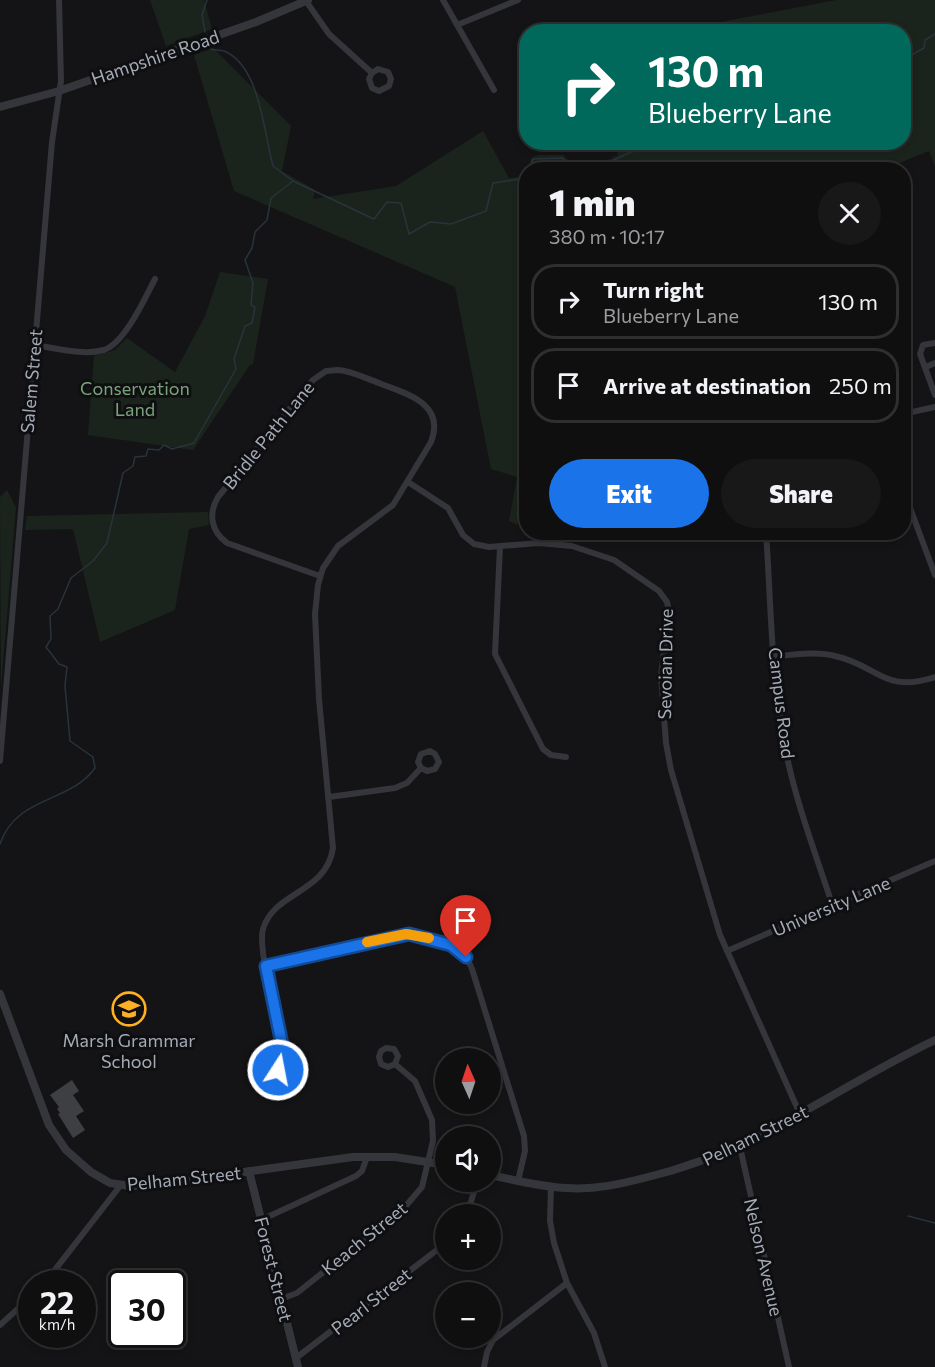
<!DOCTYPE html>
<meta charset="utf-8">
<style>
body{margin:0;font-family:Commissioner,sans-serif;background:#181819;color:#f1f3f6;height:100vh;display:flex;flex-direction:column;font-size:22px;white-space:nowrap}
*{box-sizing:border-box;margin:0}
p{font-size:20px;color:#9b9c9f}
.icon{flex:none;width:33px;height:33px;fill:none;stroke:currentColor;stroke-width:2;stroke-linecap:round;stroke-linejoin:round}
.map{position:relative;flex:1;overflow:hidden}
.sheet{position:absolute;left:519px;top:162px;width:392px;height:378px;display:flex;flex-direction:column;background:#0f0f10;border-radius:24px;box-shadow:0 3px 9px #0003,0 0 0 2px #2f2f30}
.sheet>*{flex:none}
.guide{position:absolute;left:519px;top:24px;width:392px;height:126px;border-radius:24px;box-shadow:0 3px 9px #0003,0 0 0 2px #2f2f30;background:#00695c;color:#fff;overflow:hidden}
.needle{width:39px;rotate:357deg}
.buttons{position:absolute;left:435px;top:1048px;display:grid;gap:12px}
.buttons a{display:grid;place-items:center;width:66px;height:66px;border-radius:50%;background:#0f0f10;box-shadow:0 3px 9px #0003,0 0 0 2px #2f2f30;font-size:30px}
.speed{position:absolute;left:18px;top:1270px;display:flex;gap:12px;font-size:30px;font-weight:700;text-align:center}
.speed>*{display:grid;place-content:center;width:78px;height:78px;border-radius:50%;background:#0f0f10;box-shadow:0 3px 9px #0003,0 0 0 2px #2f2f30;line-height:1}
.speed small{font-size:15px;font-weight:400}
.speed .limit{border:3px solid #111;border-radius:9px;background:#fff;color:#111}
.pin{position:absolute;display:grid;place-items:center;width:51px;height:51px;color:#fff;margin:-62px -26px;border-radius:50% 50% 50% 0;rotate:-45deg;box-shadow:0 0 6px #0007}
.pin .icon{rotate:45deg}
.me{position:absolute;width:66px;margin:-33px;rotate:11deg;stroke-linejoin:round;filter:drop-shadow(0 0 4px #0008)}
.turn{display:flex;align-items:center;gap:21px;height:126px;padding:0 30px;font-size:27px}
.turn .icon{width:78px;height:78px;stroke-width:2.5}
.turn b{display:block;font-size:42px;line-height:51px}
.round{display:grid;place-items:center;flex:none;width:63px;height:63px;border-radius:32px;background:#181819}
.head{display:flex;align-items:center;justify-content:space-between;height:102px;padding:0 30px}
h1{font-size:36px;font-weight:800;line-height:45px}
.primary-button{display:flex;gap:12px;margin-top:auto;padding:12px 30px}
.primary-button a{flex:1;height:69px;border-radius:36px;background:#1a73e8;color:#fff;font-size:24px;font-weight:800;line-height:69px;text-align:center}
.primary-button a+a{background:#181819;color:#f1f3f6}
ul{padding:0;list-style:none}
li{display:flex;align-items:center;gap:18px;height:75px;margin:0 12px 9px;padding:0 18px;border:3px solid #2f2f30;border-radius:24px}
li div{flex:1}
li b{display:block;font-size:22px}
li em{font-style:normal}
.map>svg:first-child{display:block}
.green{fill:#1b241c}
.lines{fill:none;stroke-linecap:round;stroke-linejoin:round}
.stream{stroke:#29333b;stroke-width:1.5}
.building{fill:#3e3f43}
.minor{stroke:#34363b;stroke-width:6}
.tertiary{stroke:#34363b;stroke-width:8}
.route-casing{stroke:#114b97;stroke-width:15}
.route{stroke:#1a73e8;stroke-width:10}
.slow{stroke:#f59e0b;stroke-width:10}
.labels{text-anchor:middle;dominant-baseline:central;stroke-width:6;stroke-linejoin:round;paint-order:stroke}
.street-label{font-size:18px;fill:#a4abb7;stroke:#0f0f11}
.park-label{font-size:18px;fill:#79a47b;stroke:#0f0f11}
.poi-label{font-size:18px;fill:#a4abb7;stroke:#0f0f11}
</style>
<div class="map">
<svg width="935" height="1367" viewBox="0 0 935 1367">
<rect width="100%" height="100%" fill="#141416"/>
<path class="green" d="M150,0h54l8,29 -46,17z
M836,0h99v166l-6,-15 -42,17 -38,-5 -20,7 -301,-1 3,-11 8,-3h24l8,8 26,2 21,-10 -3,-12 288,-1v-110l-229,-1z
M213,48l78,78 -9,45 33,19 -2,9 83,-13 87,-55 26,47 17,-2v-2v309l-9,42 -8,-4 8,-44 -26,-8 -36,-182 -221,-96 -40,-136z
M220,272l48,7 -15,85 -3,1 -57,85 -105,-15 6,-79 21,-6 12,-12 48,34 30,-56z
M7,490l9,17 -15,181 -1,-191z
M208,512l1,13 -20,4 -14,81 -75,32 -27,-113 -48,1 2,-14z"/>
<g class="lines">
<path class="stream" d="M205,32l-3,-17 5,-15
M209,45l1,4c4,1 10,1 14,2 36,14 40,83 49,115l20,15
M903,55l5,2 16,-9 1,-8 10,-6
M530,170l3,-11 29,-1 9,9h28l53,-25
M0,844c17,-49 69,-40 95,-76l-2,-11 -23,-16 -5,-55 2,-19 -8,-3 -13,-17 5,-8 -1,-23 8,-7 13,-31 22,-17 14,-18 16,-70 10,-7 2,-9 11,-1 2,-7 11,1 5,-5 8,4 22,-6 42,-74 -2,-10 11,-33 7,-3 3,-16 -4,-2 2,-22 -8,-23 7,-12 3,-16 12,-12 4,-22 22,-17 81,38 13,-17 14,1 8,31 21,-12 21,2 35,-13 7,-28 33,-5
M908,1216l27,7"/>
</g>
<path class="building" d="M72,1080l7,11 -6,4 11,16 -8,5 9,14 -12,8 -15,-24 2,-1 -3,-4 2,-2 -9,-12z"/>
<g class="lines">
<path class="minor" d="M443,0l51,90
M306,1l23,33 43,39 -3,6 3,9 7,3 10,-5 2,-7 -3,-7 -10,-3 -6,4
M457,25l61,-25
M935,343l-12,2 -3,9 15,41
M34,345c22,3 49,11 70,5 21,-7 41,-52 51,-71
M926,367l9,-4
M903,414l32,-7
M408,482l40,26 15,27 11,9 15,3 50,-4 33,3 42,14 45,31 8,11 2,9 -8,65 5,67 5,27 49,165 80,179
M903,489l32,86
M766,532c5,71 5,145 19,215 10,53 30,105 47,157
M500,547l-5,107 48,95 8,6 15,2
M775,656c20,-1 41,-5 60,0 43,9 48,38 100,21
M0,761l52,-619 9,-61 -2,-81
M329,797l66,-9 12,-5 14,-15 -3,-6 3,-8 9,-3 5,3 4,8 -4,7 -8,2 -6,-3
M727,951l208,-90
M266,966l137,-32c26,-2 59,9 69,35l52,167 1,15 -7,30
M285,1059l-6,4 -1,7 4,6 7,2 6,-5 1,-5 -3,-7 -8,-2c-5,-26 -28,-110 -22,-130 11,-38 63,-35 70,-81l-14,-149 -4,-85 3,-29 5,-17 15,-22 55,-41 38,-63c15,-39 -25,-48 -52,-59 -14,-5 -27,-12 -41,-13l-12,1 -13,9 -95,117c-10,17 -7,34 9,46l93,33
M740,1147l49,220
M551,1186l-1,35 4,22 13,40 27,50 11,34
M467,1215l10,-33
M261,1220l95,-44 6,-5 5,-14
M44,1284l76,-98
M281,1299l16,-6 107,-85 18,-21 11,-46 -1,-21 -17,-39 -20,-17 -7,3 -7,-3 -2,-7 2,-6 5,-3 8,1 4,7 -3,8
M0,1325l32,-29
M296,1358l150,-115
M484,1367l3,-15 6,-12 74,-57"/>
<path class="tertiary" d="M0,107l59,-16 197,-69 52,-22
M0,994l49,131 17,25 25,22 19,11 20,3 20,-1 203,-28h42l51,8
M249,1171l49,196
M490,1175c25,5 51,12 77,13 28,2 54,-4 81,-11 109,-26 188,-90 287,-137"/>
</g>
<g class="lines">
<defs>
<path id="route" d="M278,1070l1,-7 6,-4 -19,-93 143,-32 42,11 15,12"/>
</defs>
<use href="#route" class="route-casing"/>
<use href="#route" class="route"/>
<path class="slow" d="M367,942l39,-8 23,4"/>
</g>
<defs>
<symbol id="school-ring" viewBox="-11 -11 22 22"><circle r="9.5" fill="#0f0f11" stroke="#ffaf23" stroke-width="1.5"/><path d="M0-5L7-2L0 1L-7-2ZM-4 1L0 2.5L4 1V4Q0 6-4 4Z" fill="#ffaf23"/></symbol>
</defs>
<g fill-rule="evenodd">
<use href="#school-ring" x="110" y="990" width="38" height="38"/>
</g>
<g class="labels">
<g class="street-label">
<text transform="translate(155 57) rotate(-19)">Hampshire Road</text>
<text transform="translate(31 381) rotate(-85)">Salem Street</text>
<text transform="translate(268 435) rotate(-51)">Bridle Path Lane</text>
<text transform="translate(665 664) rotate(-89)">Sevoian Drive</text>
<text transform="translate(782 703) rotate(83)">Campus Road</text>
<text transform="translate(831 906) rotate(-23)">University Lane</text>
<text transform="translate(755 1135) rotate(-26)">Pelham Street</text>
<text transform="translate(184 1178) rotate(-6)">Pelham Street</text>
<text transform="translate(364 1238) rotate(-39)">Keach Street</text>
<text transform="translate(764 1257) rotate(77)">Nelson Avenue</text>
<text transform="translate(274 1269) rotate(76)">Forest Street</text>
<text transform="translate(371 1301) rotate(-38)">Pearl Street</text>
</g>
<g class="park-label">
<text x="135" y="388">Conservation<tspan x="135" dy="21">Land</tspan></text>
</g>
<g class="poi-label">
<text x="129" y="1040">Marsh Grammar<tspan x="129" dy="21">School</tspan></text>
</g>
</g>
</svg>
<div class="buttons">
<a><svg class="needle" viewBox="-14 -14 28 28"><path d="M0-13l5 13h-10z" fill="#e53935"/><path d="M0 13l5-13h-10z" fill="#9b9c9f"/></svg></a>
<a><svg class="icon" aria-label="sound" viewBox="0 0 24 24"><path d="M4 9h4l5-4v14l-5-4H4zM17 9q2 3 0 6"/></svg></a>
<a>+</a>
<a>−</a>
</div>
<div class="speed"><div>22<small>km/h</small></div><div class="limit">30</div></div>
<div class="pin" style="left:466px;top:957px;background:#d93025"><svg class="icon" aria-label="arrive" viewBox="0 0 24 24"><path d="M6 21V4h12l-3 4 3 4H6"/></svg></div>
<svg class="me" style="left:278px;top:1070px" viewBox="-20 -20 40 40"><circle r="17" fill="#1a73e8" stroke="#fff" stroke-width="3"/><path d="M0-11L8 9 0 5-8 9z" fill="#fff"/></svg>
<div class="guide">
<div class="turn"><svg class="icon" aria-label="right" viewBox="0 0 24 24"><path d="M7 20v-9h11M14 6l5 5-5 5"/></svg><div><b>130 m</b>Blueberry Lane</div></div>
</div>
<section class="sheet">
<div class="head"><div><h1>1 min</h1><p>380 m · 10:17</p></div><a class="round"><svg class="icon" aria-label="close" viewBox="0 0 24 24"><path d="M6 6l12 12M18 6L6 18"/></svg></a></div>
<ul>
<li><svg class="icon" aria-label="right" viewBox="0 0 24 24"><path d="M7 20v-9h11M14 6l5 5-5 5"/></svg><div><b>Turn right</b><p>Blueberry Lane</p></div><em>130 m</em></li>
<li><svg class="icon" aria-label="arrive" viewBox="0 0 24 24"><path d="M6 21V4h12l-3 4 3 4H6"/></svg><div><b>Arrive at destination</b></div><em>250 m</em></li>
</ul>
<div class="primary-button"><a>Exit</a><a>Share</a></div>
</section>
</div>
